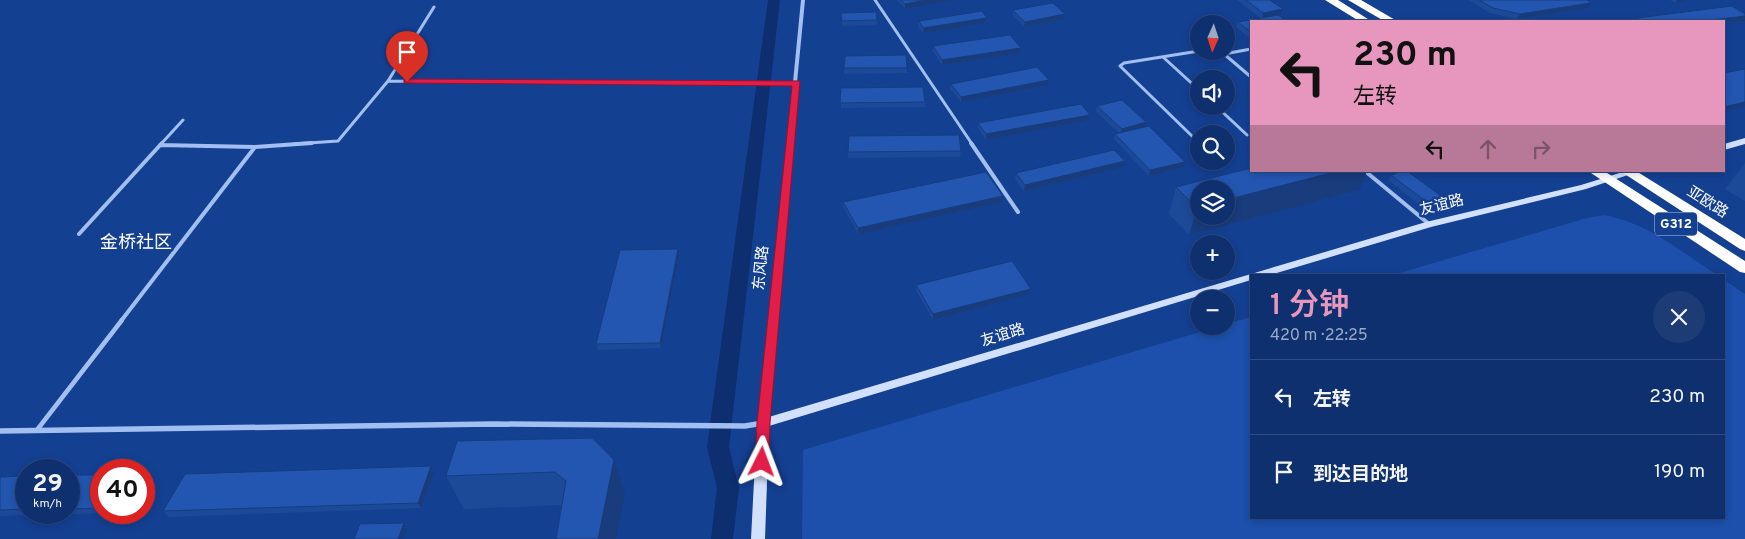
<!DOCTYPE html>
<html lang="zh">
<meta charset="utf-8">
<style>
body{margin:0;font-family:Overpass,"Noto Sans SC",sans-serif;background:#1d3c76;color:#f1f3f6;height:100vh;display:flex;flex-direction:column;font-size:19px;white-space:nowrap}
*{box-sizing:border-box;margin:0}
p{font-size:16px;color:#9ba9c2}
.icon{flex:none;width:28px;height:28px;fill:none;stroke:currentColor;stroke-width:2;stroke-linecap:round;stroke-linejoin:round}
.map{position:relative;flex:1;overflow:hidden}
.details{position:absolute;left:1250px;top:274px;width:475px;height:245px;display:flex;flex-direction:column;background:#0f306e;border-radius:0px;box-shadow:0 2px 8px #0003,0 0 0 1px #2f4b81}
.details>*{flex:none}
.top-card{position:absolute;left:1250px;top:20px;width:475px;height:152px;border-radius:0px;box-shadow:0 2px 8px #0003,0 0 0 1px #2f4b81;background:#e797bd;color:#111;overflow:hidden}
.needle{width:32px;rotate:183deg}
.tools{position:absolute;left:1190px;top:15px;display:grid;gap:10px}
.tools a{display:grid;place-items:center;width:45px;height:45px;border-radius:50%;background:#0f306e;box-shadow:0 2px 8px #0003,0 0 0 1px #2f4b81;font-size:25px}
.speed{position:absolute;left:15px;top:459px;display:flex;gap:10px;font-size:25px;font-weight:700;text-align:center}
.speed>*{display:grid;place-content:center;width:65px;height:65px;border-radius:50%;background:#0f306e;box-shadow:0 2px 8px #0003,0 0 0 1px #2f4b81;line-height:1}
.speed small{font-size:12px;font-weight:400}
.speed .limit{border:8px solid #d22;background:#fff;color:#111}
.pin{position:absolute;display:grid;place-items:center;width:42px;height:42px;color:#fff;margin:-51px -21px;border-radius:50% 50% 50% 0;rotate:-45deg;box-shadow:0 0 5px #0007}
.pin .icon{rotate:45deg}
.me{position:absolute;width:55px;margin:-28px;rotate:3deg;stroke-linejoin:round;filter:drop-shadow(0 0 4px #0008)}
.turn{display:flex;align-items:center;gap:18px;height:105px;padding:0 20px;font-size:22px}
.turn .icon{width:65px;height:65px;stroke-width:2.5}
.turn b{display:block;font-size:35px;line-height:42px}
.lanes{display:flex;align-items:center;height:48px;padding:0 20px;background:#0003;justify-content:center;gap:25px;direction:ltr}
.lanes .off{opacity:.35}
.round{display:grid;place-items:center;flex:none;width:52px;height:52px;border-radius:26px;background:#1d3c76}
.headline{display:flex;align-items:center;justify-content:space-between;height:85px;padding:0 20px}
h1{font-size:30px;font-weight:600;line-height:38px;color:#e797bd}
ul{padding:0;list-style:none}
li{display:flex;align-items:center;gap:15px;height:75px;padding:0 20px;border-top:1px solid #2f4b81}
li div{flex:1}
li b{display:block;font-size:19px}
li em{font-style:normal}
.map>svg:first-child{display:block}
.green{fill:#1c50ac}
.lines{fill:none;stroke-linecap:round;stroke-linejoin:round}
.canal{fill:#0d2e6f;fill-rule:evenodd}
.lane-far2{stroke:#a2bff1;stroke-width:3}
.lane-far1{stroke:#a2bff1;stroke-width:4}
.lane{stroke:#a2bff1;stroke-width:4.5}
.street-far2{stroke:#a2bff1;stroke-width:4}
.street-far1{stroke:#a2bff1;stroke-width:5}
.street{stroke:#a2bff1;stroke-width:5.5}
.secondary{fill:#d1e0fc;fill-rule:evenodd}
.highway{fill:#fff;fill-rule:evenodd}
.wall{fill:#1d4a98}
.shaded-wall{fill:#183c7c}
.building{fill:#2256b1;stroke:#183c7c}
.route{fill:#e11d48;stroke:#92132f}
.labels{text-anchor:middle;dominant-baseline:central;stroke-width:5;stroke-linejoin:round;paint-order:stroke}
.shield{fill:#144092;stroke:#b8c6de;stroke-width:1}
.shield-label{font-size:14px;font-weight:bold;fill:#fff}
.street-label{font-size:15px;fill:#fff;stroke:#144092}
.quarter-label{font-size:18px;fill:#fff;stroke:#144092}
</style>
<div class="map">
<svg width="1745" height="539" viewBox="0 0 1745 539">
<rect width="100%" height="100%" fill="#144092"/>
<path class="green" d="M1604,215c44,8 76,36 113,60h-324l194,-57z
M1724,280l21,14v245h-943l1,-89 417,-124h6v-2l25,-7v201h473z"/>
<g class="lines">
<path class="canal" d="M768,0h12l-51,447 10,41 -6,51h-22l6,-51 -10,-41z"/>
<path class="lane-far2" d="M875,0l97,144
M1213,51l11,3 27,23
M1224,54l27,-5
M1163,57l36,33
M388,81l409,2
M1216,106l31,29
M1193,137l-73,-71 4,-3 75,-12
M161,144l22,-24
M294,144l44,-3 50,-60 46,-74"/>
<path class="lane-far1" d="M971,143l47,69
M160,145l95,2 57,-4
M1365,171l64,53
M79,234l83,-91
M121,321l134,-174"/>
<path class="lane" d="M37,430l85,-110"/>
<path class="street-far2" d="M789,144l14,-144"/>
<path class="street-far1" d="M773,321l16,-178"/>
<path class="street" d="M0,431l493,-7 252,2 18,-3 10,-103"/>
<path class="secondary" d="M1745,138v6l-21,6v-6z
M1626,171h14l-54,18 -155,38 -161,48h-19v5l-482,146 -4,113h-14l6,-116 2,-3 667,-198 155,-37z"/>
<path class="highway" d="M1325,0h13l33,21h-12z
M1348,0h13l36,21h-13z
M1588,171h16l141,90v12l-5,-1z
M1620,171h16l109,68v12l-5,-2z"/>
</g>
<path class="wall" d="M897,0h55l-47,9z
M1237,0h33l11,14 -30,7v18l-15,-12 2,-5 23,-4z
M1469,0h118l4,3 -2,5 -72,11 -27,-6z
M1670,0h18l-12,3z
M1013,10l52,4 -1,5 -40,8 -11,-12z
M841,13l36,7v5l-35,1z
M1745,14v7l-21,2v-2h-89l2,-3z
M987,18l-1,5 -63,10 -5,-7 1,-5z
M933,46l88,2 -1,5 -78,12 -9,-14z
M845,56l62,12v5l-63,1z
M951,84l97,1 -87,17 -11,-13z
M841,88l84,14v5l-84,1z
M1097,106l48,21 39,40 -35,9 -35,-37 1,-5 4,-1 -23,-21z
M1090,115l-1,5 -103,20 -8,-12v-5z
M849,136l112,15 -1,6 -112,1z
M1745,163v38l-20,-12z
M1124,167l-100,24 -9,-12 1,-6z
M1391,175l57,26 -3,6 -16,5 -41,-32z
M1176,187l183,3 -170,45 -20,-21z
M843,202h159l-144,32 -15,-27z
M679,255l-18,93 -63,2 -2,-6z
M916,285l114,9 -97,26 -17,-30z
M457,441l168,52 -63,12 -98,4 -18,-33z
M431,466l3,6 -13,36 -253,9 -5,-6z
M69,475h32v37h12l-1,1 -112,3v-39l26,-1v36h43z"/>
<path class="shaded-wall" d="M926,0h26l-47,9v-5z
M1677,0h11l-12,3z
M1591,3l-2,5 -72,11 3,-5z
M1283,9l-2,5 -19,4 1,-5z
M1065,14l-1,5 -40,8 1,-5z
M1745,16v5l-21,2v-2h-20z
M987,18l-1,5 -63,10v-5z
M1021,48l-1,5 -78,12v-5z
M1049,80l-1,5 -87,17v-5z
M1745,102v4l-21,5v-4z
M1090,115l-1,5 -103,20v-6z
M1146,122l-1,6 -25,6 2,-5z
M1125,161l-1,6 -100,24 1,-6z
M1185,162l-1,5 -35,9 1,-6z
M1338,171h29l-8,19 -170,45 8,-27 2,-1v9h27v-16z
M1478,171h9l-10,3z
M1003,196l-1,6 -144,32v-6z
M1448,201l-3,6 -16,5 3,-6z
M678,249l1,6 -18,93 -1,-5z
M1031,289l-1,5 -97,26v-6z
M614,460l11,33 -9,46h-18z
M431,466l3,6 -13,36 -3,-5z
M404,523l3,6 -4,10h-5z"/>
<path class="building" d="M901,0h25l-21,4z
M1246,0h24l13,9 -20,4z
M1479,0h108l4,3 -71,11 -27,-6z
M1053,3l12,11 -40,8 -12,-12z
M1732,6l13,8v2l-41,5h-62l-5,-3z
M982,11l5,7 -64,10 -4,-7z
M876,12l1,8 -35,1 -1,-8z
M1278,15l9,6h-36v11l-13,-10z
M1010,35l11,13 -79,12 -9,-14z
M906,55l1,13h-63l1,-12z
M1037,67l12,13 -88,17 -10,-13z
M1745,69v33l-21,5v-34z
M923,87l2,15 -85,1 1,-15z
M1122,100l24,22 -24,7 -25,-23z
M1081,104l9,11 -104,19 -8,-11z
M1149,126l36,36 -35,8 -35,-36z
M959,135l2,16 -113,1 1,-16z
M1114,150l11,11 -100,24 -9,-12z
M1251,168v3h87l-112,29v-11h-27v18l-2,1 -21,-21z
M1403,171h4l41,30 -16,5 -41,-31z
M986,172l17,24 -145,32 -15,-26z
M678,249l-18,94 -64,1 24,-94z
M1012,261l19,28 -98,25 -17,-29z
M592,438l22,22 -16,79h-42l10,-58 -11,-9 -109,4 11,-35z
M431,466l-13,37 -255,8 22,-37z
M69,475h32v33l-32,1z
M26,476v33l-26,1v-33z
M404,523l-6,16h-44l6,-15z"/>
<path class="route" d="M407,79l393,2 -30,342 -1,39 -2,4 -5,1 -5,-1 -2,-4 2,-39 35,-337 -388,-3v-3z"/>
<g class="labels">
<rect class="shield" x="1655" y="212.5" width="42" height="23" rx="4"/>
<g class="shield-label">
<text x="1676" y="224">G312</text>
</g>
<g class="street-label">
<text transform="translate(1707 203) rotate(32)">亚欧路</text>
<text transform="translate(1442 206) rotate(-14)">友谊路</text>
<text transform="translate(762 268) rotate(-84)">东风路</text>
<text transform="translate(1003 336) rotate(-17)">友谊路</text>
</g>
<g class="quarter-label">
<text x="136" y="243">金桥社区</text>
</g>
</g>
</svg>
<div class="tools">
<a><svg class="needle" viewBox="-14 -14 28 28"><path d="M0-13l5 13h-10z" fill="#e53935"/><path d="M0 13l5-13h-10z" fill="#9ba9c2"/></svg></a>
<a><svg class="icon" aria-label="sound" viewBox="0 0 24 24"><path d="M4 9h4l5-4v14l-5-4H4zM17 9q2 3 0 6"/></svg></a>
<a><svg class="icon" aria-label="search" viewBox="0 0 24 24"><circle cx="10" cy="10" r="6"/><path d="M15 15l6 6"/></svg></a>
<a><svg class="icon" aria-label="layers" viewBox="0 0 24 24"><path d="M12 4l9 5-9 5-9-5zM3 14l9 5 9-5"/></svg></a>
<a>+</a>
<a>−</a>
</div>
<div class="speed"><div>29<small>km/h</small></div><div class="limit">40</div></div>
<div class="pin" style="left:407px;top:82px;background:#d93025"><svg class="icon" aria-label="arrive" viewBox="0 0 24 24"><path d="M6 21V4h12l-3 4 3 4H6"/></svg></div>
<svg class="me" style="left:762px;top:462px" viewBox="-20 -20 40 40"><path d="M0-17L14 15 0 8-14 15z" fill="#e11d48" stroke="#fff" stroke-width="4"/></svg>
<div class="top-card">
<div class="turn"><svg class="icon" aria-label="left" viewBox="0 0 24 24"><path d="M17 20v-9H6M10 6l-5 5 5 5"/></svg><div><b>230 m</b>左转</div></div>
<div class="lanes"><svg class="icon" aria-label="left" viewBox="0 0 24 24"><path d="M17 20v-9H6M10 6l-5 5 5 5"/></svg><svg class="icon off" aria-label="ahead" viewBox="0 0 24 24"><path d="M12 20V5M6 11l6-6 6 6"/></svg><svg class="icon off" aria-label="right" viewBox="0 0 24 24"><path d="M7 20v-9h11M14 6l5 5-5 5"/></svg></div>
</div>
<section class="details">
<div class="headline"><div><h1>1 分钟</h1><p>420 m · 22:25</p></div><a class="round"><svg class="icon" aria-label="close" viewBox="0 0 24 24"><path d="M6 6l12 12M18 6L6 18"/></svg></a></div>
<ul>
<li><svg class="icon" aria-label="left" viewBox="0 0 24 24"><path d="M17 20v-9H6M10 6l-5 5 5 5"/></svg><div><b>左转</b></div><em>230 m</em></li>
<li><svg class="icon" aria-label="arrive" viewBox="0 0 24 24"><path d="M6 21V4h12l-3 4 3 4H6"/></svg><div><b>到达目的地</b></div><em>190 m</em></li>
</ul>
</section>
</div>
